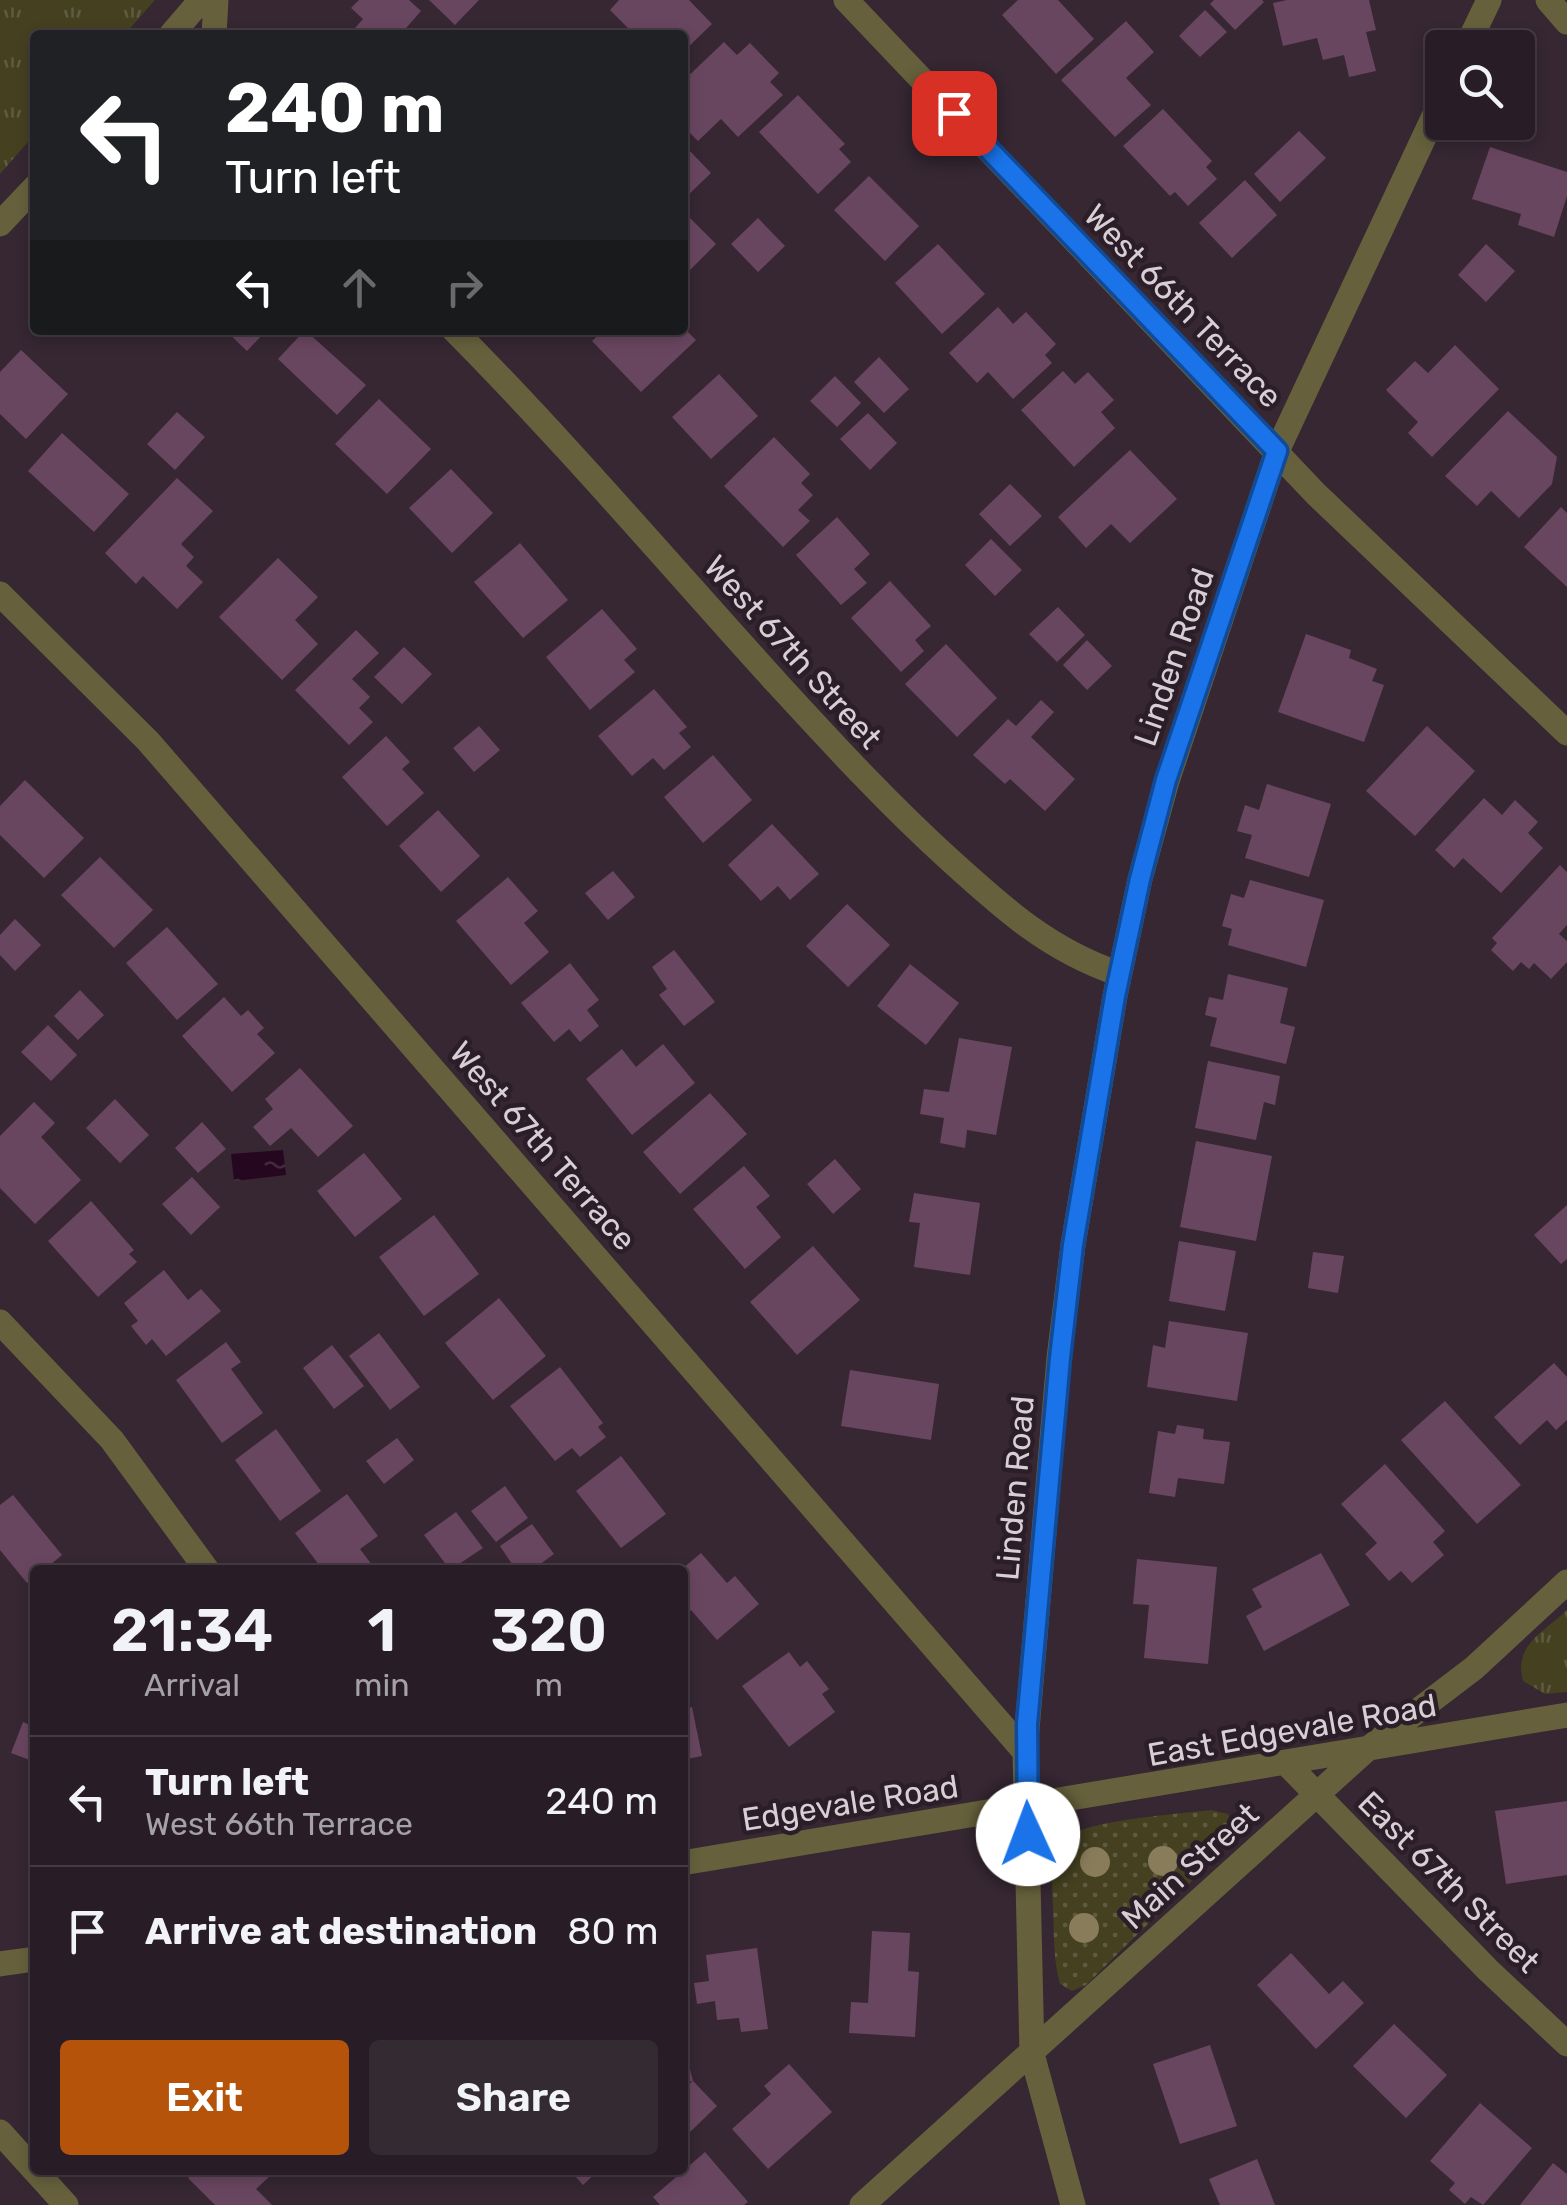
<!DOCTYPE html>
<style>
body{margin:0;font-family:Rubik,sans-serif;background:#342a32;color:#f1f3f6;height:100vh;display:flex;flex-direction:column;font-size:38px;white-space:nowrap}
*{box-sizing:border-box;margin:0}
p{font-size:32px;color:#a5a2a7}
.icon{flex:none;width:55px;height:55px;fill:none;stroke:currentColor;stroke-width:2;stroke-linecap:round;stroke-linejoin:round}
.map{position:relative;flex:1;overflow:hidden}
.side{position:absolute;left:30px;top:1565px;width:658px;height:610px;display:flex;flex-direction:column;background:#281d26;border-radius:10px;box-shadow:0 5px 15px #0003,0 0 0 2px #443b43}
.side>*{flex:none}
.hud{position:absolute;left:30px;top:30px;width:658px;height:305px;border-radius:10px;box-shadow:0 5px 15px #0003,0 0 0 2px #443b43;background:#202124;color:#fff;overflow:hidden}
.tools{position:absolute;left:1425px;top:30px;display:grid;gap:20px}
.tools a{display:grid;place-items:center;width:110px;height:110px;border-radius:10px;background:#281d26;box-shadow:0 5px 15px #0003,0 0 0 2px #443b43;font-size:50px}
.pin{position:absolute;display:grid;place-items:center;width:85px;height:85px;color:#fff;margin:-42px;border-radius:20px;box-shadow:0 5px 15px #0006}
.me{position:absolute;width:110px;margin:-55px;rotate:358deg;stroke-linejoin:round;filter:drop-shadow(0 0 8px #0008)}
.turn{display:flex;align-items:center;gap:35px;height:210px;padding:0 30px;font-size:45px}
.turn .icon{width:130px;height:130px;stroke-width:2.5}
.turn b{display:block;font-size:70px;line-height:85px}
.lanes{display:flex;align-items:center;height:95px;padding:0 30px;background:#0003;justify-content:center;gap:50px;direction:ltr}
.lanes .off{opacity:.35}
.eta{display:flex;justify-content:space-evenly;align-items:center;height:170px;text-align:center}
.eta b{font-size:60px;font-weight:600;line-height:70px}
.action{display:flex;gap:20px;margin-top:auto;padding:20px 30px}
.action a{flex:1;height:115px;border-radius:10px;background:#b45309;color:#fff;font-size:40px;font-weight:600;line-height:115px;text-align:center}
.action a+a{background:#342a32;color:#f1f3f6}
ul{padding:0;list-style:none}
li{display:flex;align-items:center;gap:30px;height:130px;padding:0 30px;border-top:2px solid #443b43}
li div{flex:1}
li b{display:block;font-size:38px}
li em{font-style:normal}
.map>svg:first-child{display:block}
.grass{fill:url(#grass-dots)}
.park{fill:url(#park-tufts)}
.water{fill:url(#water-ripples)}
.building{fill:#694660}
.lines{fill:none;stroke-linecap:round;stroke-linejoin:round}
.street{stroke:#66613c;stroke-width:25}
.tree{fill:#887c5a}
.route-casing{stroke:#114b97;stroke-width:25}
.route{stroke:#1a73e8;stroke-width:18}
.labels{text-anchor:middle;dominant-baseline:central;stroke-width:9;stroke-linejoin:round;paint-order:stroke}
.street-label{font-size:32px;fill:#d8cfd5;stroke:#2b1e28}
</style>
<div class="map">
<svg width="1567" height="2205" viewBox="0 0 1567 2205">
<defs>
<pattern id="grass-dots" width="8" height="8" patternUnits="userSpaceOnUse" patternTransform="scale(2.5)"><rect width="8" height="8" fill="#444020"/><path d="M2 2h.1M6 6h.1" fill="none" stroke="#5e5b40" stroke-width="1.8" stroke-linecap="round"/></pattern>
<pattern id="park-tufts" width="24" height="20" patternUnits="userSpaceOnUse" patternTransform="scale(2.5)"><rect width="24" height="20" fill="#444020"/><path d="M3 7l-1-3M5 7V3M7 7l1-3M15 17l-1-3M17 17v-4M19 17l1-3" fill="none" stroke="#5e5b40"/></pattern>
<pattern id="water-ripples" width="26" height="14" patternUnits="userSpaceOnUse" patternTransform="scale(2.5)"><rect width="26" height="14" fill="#25071f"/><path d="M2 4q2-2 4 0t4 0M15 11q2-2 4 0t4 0" fill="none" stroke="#442a3f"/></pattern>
</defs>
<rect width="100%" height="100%" fill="#362732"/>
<path class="grass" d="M1211,1810l17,4 8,18 -13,18 -137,135 -14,6 -12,-7c-7,-25 -6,-52 -7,-78 -1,-18 -3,-56 12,-68 22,-18 114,-24 146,-28z"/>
<path class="park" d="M0,0h155l-31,35h-89v99l-35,40z
M1567,1610v82l-22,2 -22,-13c-10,-36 21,-49 44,-71z"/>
<path class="water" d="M283,1150l3,25 -52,6 -3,-27z"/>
<path class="building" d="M359,0h50l12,11 -21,24h-51l14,-16 -12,-11z
M429,0h50l-24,25z
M619,0h70l23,24 -30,29v-18h-47l-25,-25z
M1018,0h40l36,39 -38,35 -54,-59z
M1214,0h48l2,2 -29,28 -25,-26z
M1287,0h82l7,30 -10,2 10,39 -27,6 -5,-22 -21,5 -6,-22 -34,8 -10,-43z
M1205,10l22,22 -27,25 -21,-21z
M1126,21l28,31 -28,26 25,27 -36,32 -54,-57z
M724,42l13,13 13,-12 29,30 -9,9 13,13 -45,42 -17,-18 -23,22 -16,-16v-24l5,-5 -5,-5v-9z
M798,95l47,49 -6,5 12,13 -33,32 -59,-62z
M1163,109l49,52 -6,6 11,12 -29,27 -13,-14 -5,4 -47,-50z
M1299,131l27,27 -46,44 -26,-28z
M1490,147l77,25v24l-13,41 -36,-12 3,-11 -49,-15z
M688,149l23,24 -29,28v-47z
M869,176l50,50 -34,35 -51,-51z
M1245,180l32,35 -45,43 -33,-35z
M682,210l34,34 -28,28 -6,-6z
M758,218l27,28 -27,26 -27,-28z
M938,244l47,50 -43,40 -47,-51z
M1486,244l29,27 -29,31 -28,-27z
M998,307l15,17 13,-12 30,32 -11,11 7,8 -39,36 -25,-27 -11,11 -28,-30z
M682,326l14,14 -55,52 -49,-51 12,-11h78z
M225,330h42l-20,21z
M305,330l61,55 -29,30 -59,-56z
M1455,345l44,44 -67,68 -24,-24 10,-11 -32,-32 29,-29 13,12z
M21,350l47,44 -42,45 -26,-25v-42z
M879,357l30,32 -25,24 -30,-31z
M1063,371l12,13 13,-12 26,28 -13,12 14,16 -41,39 -53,-57z
M719,374l39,42 -47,43 -39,-42z
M835,376l26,27 -24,24 -27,-26z
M379,399l52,50 -44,45 -52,-50z
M1508,411l49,46 -5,27 -33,34 -28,-27 -14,15 -32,-30z
M177,412l28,25 -30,33 -28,-26z
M868,413l29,30 -27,27 -30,-31z
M62,433l67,61 -35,38 -66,-61z
M774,437l36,37 -9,9 12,12 -15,15 12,11 -27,26 -59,-61z
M1130,450l47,49 -47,44 -19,-19 -25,24 -28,-31z
M451,469l42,44 -41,40 -43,-45z
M177,478l36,33 -32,33 13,13 -8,9 17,16 -26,27 -34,-33 -7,8 -31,-31z
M1010,484l32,32 -32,30 -31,-32z
M1561,507l6,6v74l-43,-40z
M837,517l33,37 -16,15 13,14 -26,22 -45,-50z
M991,539l31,31 -27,26 -30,-31z
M520,543l48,57 -45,38 -49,-56z
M278,558l40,39 -23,23 23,24 -36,36 -63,-63z
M890,581l41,45 -16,14 9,11 -23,21 -50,-54z
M1058,607l27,28 -28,27 -28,-28z
M602,609l35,40 -13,11 11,12 -45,38 -44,-53z
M356,630l23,23 -27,26 18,18 -11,11 14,14 -24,23 -54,-55z
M1306,634l45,16 -2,8 28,11 -5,12 12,4 -20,57 -86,-30z
M1087,640l25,26 -25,24 -24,-25z
M946,644l51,54 -40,39 -52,-53z
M404,647l28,27 -30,30 -28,-27z
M654,689l33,38 -8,6 12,14 -27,23 -11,-12 -21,18 -34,-40z
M1041,700l13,12 -23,25 44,42 -30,32 -35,-32 -5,5 -32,-29 35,-36 8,7z
M479,726l21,24 -26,22 -21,-24z
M1427,726l48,45 -60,65 -49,-45z
M386,736l24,26 -8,7 22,24 -37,33 -45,-49z
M713,755l39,45 -49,43 -39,-46z
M25,780l59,58 -40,40 -44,-43v-29z
M1267,784l64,20 -22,73 -64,-19 7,-23 -15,-4 8,-26 14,5z
M1484,798l18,17 13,-15 23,22 -10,11 15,15 -42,45 -38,-35 -9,10 -19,-18z
M438,810l42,46 -39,36 -42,-46z
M772,824l47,50 -29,26 -12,-14 -17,15 -33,-36z
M100,857l53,53 -39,38 -53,-53z
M1560,865l7,7v53l-8,9 8,7v21l-16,17 -17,-16 -5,6 -8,-7 -8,9 -22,-21 6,-7 -5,-5z
M613,871l22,26 -27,23 -23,-27z
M508,877l30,34 -14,12 25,29 -38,33 -55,-64z
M1250,880l74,20 -18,67 -78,-22 4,-16 -10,-3 9,-32 13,4z
M847,904l43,41 -42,42 -42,-41z
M15,919l26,26 -26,26 -15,-16v-20z
M167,927l51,57 -41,36 -51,-57z
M674,950l41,52 -31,24 -25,-31 8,-6 -15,-22z
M570,963l29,37 -12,10 12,16 -19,16 -11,-13 -15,13 -33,-39z
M910,964l49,39 -33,42 -49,-39z
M1228,974l60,14 -8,35 15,4 -9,37 -76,-18 7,-28 -12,-3 4,-18 14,3z
M80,990l24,25 -26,25 -24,-24z
M224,997l17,19 7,-6 16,18 -7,6 18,19 -43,39 -50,-56z
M48,1025l29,30 -26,26 -30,-29z
M959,1038l53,9 -16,88 -29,-5 -2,18 -25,-5 4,-25 -24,-4 4,-25 25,3z
M663,1044l32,39 -63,52 -46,-56 36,-30 14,18z
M1208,1061l72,15 -5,29 -11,-3 -8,38 -61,-12z
M300,1068l53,58 -35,31 -27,-29 -21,18 -17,-19 20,-18 -8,-10z
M710,1093l37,41 -67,60 -37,-42z
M115,1099l34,36 -29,28 -34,-35z
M34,1102l21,21 -14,14 40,43 -46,44 -35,-36v-52z
M202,1122l24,27 -28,24 -23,-25z
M1196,1141l76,15 -16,85 -76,-14z
M364,1153l38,46 -47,38 -38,-46z
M835,1159l26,30 -28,25 -26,-30z
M744,1166l26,30 -14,11 25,30 -36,32 -52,-60z
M192,1177l28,30 -29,28 -29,-31z
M914,1193l66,10 -10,72 -56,-8 6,-44 -11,-1z
M91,1201l43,49 -5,4 8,8 -39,35 -50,-56z
M1567,1205v54l-6,5 -27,-29z
M434,1215l45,59 -55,42 -45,-59z
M1179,1241l57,10 -11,60 -56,-10z
M813,1246l47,54 -63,55 -47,-53z
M1313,1252l31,4 -6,37 -30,-5z
M164,1270l24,30 13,-11 20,22 -55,45 -14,-17 -6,6 -15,-19 7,-5 -14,-18z
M499,1298l47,58 -53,44 -48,-57z
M1169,1321l79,12 -11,68 -90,-14 6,-42 12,3z
M379,1333l41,54 -30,23 -41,-54z
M226,1342l15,20 -10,7 32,44 -41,30 -46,-63z
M332,1345l32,41 -30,23 -31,-41z
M1554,1363l13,14v43l-11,10 -9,-10 -27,25 -26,-28z
M560,1367l43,56 -5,4 8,10 -26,20 -8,-9 -17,13 -45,-55z
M850,1370l89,14 -8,56 -90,-14z
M1445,1401l76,84 -44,39 -76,-84z
M1177,1425l27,4 -1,10 27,3 -6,42 -46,-6 -3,19 -26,-4 9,-62 17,3z
M276,1429l45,62 -41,30 -45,-61z
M397,1438l17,22 -30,24 -18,-23z
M621,1456l45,58 -45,34 -45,-57z
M1385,1464l60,67 -12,11 11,13 -32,28 -11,-12 -12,10 -24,-27 12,-11 -36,-39z
M505,1486l23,32 -32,24 -25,-31z
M347,1494l31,42 -18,13 12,16 -7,5h-42l-28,-37z
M13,1495l49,60 -18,15h-9v7l-8,6 -27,-33v-45z
M456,1512l27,36 -33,22 -26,-35z
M532,1524l22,30 -22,16h-16l-16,-24z
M701,1553l26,30 8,-7 24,28 -42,36 -26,-30 -9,7v-48z
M1321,1553l29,52 -86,46 -18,-35 16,-9 -10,-18z
M1137,1559l80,8 -9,97 -64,-6 5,-53 -16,-1z
M789,1652l11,15 7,-6 22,28 -7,5 13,18 -46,35 -47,-61z
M692,1707l10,49 -20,4v-51z
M23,1722l12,5v35l-24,-9z
M1567,1801v74l-61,9 -11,-73z
M872,1931l38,2 -2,38 11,1 -4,65 -66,-4 2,-31 17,1z
M757,1948l11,81 -27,3 -2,-14 -22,2 -2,-19 -18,3 -3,-21 15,-2 -3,-26z
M1291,1953l38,41 14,-13 21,22 -48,46 -59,-64z
M1394,2024l53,51 -41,43 -53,-52z
M682,2038l11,43 -11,2z
M1210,2045l27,81 -57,18 -27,-80z
M789,2064l43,48 -64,57 -36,-40 39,-35 -7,-8z
M693,2081l24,25 -28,27 -7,-7v-36z
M1480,2103l52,45 -49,57 -12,-8 -6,7 -16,-14 6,-7 -25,-22z
M705,2152l43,50 -4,3h-84l-7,-8z
M1257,2159l18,46h-55l-11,-26z
M1553,2163l14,11v31h-47z
M196,2170h69l6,5 -15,14 16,16h-57l-27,-27z
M570,2170h29l-16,15z"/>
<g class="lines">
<path class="street" d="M846,0l470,494 251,239
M1548,0l19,22
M171,35l30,-35
M214,35l2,-35
M1466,48l23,-48
M0,224l35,-37
M454,330c112,113 215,234 322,352 57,62 113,123 175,179 54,49 98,89 168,113
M0,594l148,147 877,1011
M0,1322l112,118 95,130
M1287,1764l201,206 79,74
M682,1863l885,-148
M0,1964l35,-5
M0,2132l66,73
M862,2205l503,-454 109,-83 93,-86
M1073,2205l-41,-151 -7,-302 34,-394 14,-113 42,-249 25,-117 27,-98 110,-330 165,-352"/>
</g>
<g class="tree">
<circle cx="1163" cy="1861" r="15"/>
<circle cx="1095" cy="1862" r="15"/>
<circle cx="1084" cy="1928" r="15"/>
</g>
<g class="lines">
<defs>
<path id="route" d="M954,113l323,338 -111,329 -26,99 -25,117 -42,249 -13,113 -33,366 1,110"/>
</defs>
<use href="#route" class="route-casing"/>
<use href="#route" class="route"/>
</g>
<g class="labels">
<g class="street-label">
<text transform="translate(1183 306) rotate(46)">West 66th Terrace</text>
<text transform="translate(793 652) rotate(48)">West 67th Street</text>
<text transform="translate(1174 657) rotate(-71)">Linden Road</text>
<text transform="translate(543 1146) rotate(49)">West 67th Terrace</text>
<text transform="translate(1015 1488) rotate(-85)">Linden Road</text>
<text transform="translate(1292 1730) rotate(-10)">East Edgevale Road</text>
<text transform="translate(850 1803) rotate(-9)">Edgevale Road</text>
<text transform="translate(1190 1866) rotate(-42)">Main Street</text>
<text transform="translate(1449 1882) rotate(45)">East 67th Street</text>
</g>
</g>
</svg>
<div class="tools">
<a><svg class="icon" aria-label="search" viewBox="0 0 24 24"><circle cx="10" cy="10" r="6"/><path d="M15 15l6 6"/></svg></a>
</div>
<div class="pin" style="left:954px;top:113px;background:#d93025"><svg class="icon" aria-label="arrive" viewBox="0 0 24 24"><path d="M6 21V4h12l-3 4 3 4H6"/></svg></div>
<svg class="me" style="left:1028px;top:1834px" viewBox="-20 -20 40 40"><circle r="19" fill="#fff"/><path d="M0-13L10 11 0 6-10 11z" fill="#1a73e8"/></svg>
<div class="hud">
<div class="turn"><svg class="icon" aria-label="left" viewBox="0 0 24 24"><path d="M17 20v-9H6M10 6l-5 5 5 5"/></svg><div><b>240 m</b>Turn left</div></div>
<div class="lanes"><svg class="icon" aria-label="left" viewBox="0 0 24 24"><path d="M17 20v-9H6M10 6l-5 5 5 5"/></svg><svg class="icon off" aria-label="ahead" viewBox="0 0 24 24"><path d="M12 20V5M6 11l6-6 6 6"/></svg><svg class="icon off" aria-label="right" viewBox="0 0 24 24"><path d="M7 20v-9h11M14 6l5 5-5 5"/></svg></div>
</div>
<section class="side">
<div class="eta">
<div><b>21:34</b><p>Arrival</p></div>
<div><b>1</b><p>min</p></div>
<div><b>320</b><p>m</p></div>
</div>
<ul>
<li><svg class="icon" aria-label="left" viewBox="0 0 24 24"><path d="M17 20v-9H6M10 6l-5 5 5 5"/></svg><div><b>Turn left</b><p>West 66th Terrace</p></div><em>240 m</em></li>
<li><svg class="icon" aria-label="arrive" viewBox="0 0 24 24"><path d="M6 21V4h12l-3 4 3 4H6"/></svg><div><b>Arrive at destination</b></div><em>80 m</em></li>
</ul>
<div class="action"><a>Exit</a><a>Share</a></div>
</section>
</div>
